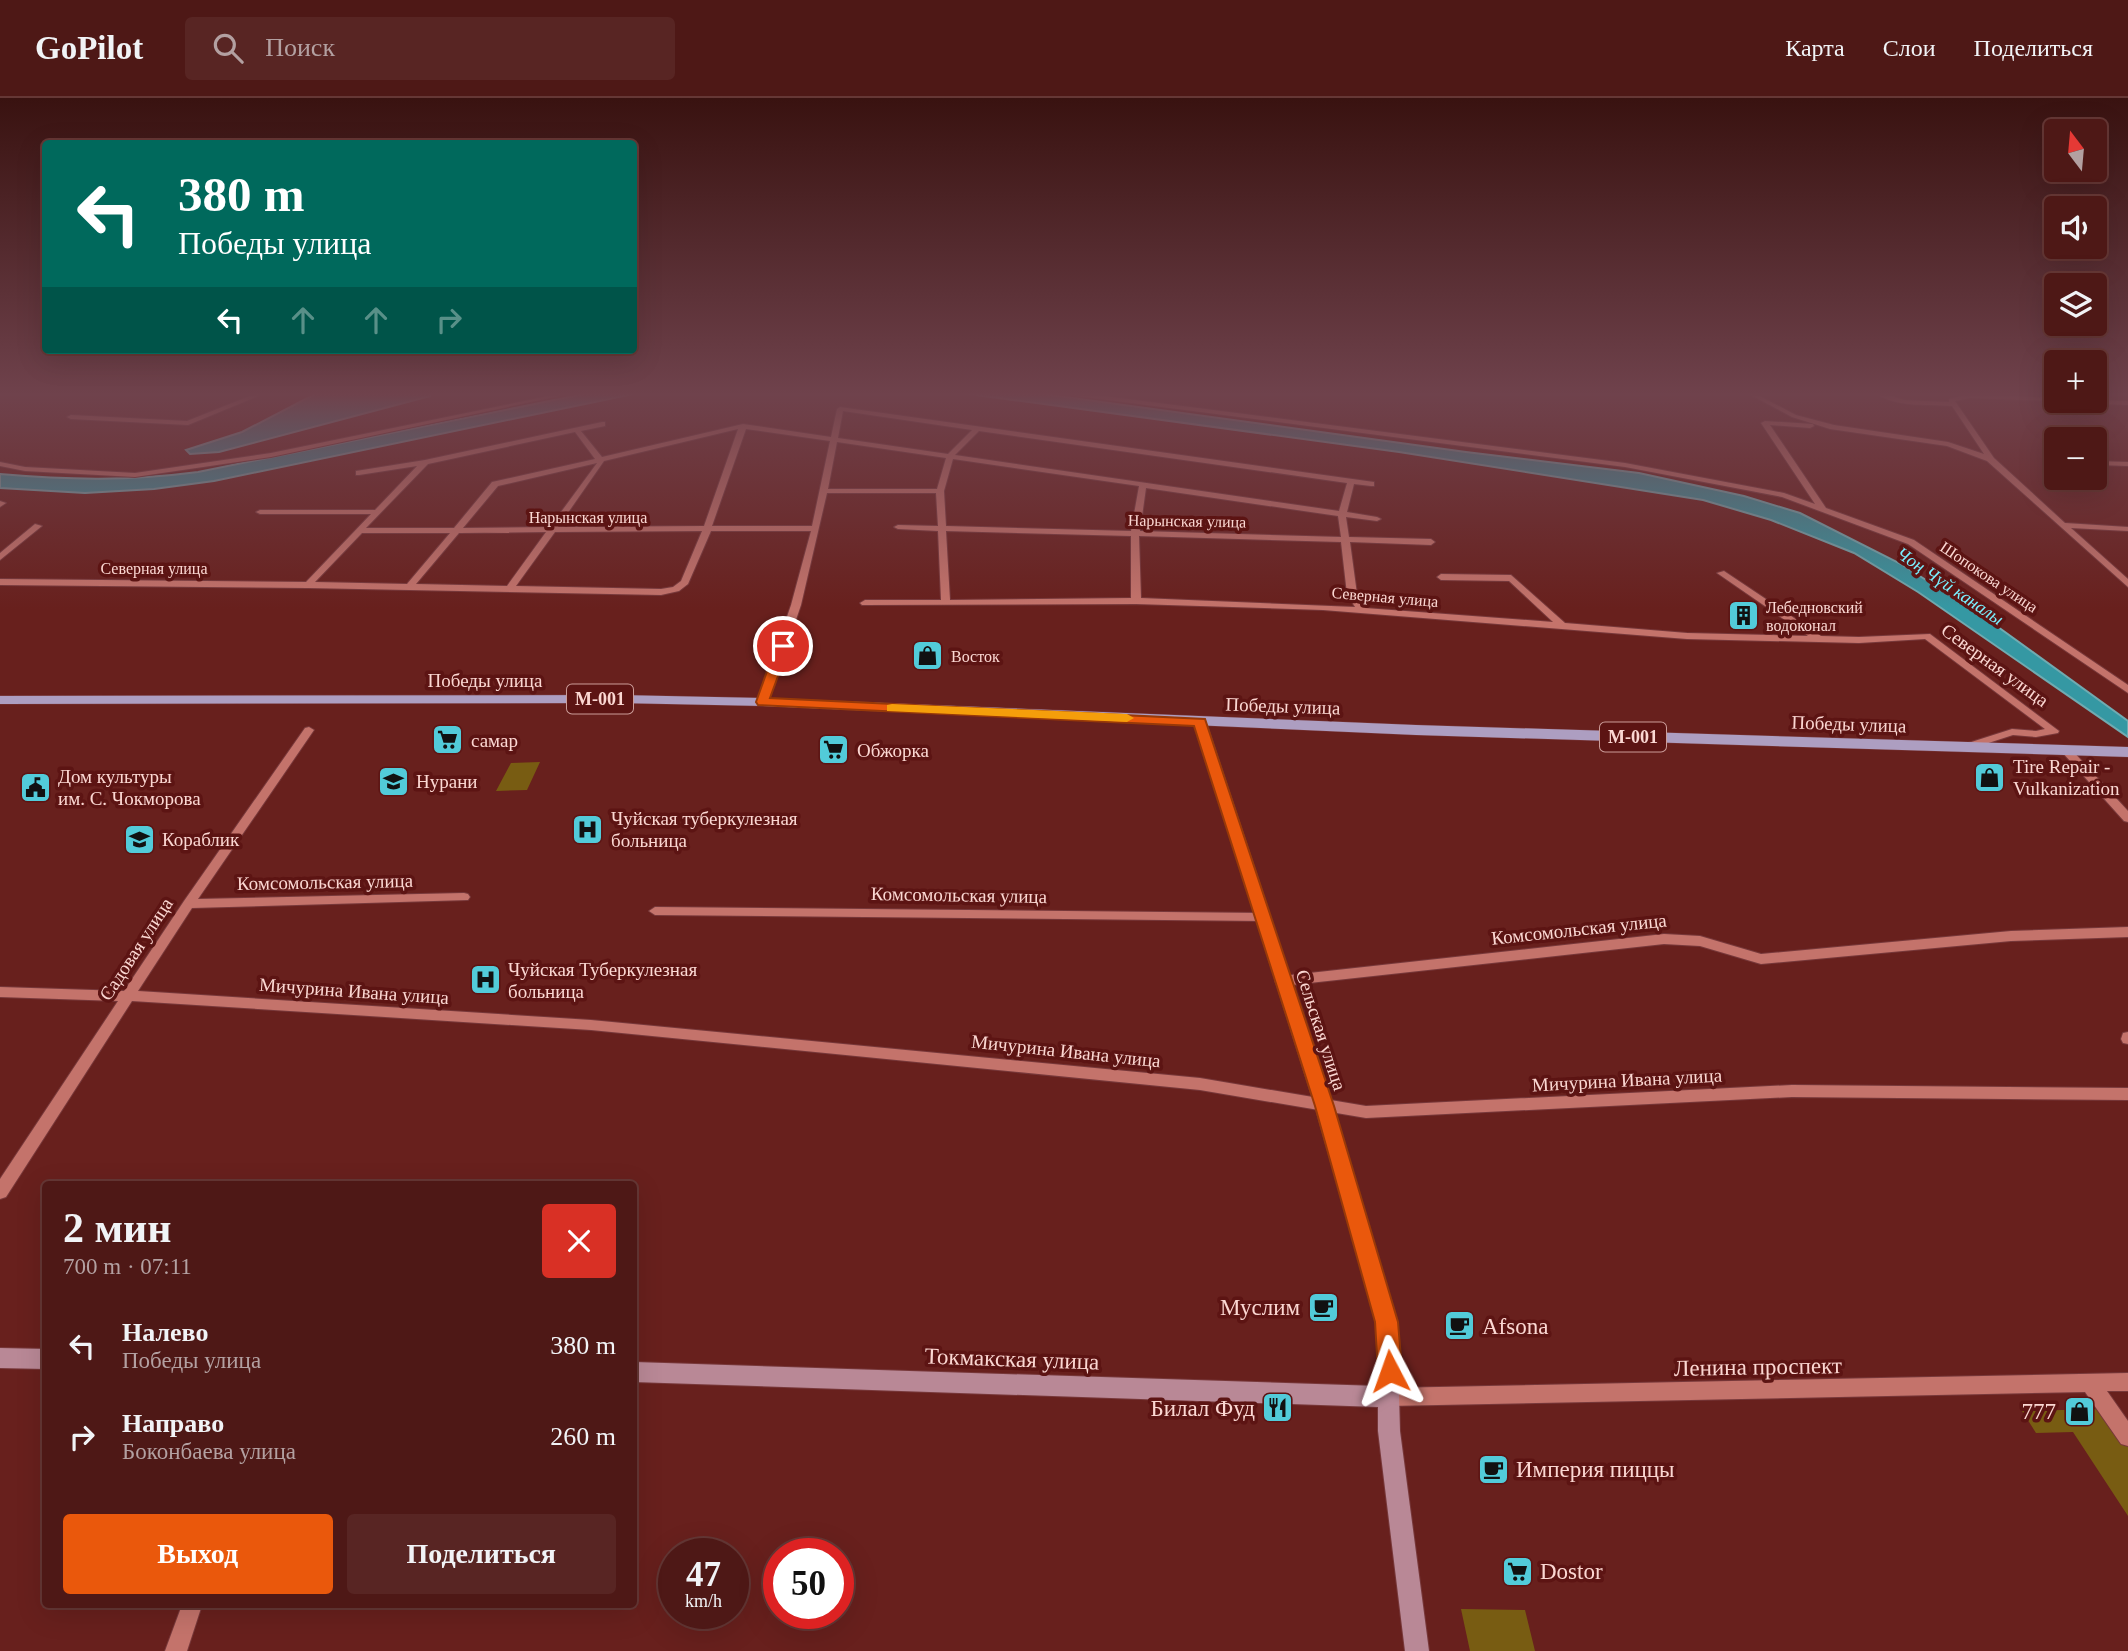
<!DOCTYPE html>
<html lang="ru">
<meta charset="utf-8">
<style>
body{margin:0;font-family:Georgia,serif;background:#582523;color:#f1f3f6;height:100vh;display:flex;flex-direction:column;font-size:26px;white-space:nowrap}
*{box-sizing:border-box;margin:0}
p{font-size:23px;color:#b3a0a1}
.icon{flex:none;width:38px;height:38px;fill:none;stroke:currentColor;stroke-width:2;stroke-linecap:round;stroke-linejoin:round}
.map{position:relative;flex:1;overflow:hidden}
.panel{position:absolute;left:42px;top:1083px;width:595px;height:427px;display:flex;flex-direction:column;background:#4e1816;border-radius:7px;box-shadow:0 7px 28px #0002,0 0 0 2px #653735}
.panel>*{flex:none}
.guide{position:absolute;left:42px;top:42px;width:595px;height:214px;border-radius:7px;box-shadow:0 7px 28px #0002,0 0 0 2px #653735;background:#00695c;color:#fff;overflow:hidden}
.needle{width:46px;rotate:344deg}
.buttons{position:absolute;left:2044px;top:21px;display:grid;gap:14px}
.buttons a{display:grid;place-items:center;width:63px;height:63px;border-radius:7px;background:#4e1816;box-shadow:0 7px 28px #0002,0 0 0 2px #653735;font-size:35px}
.speed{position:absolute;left:658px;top:1440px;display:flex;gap:14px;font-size:35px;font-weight:700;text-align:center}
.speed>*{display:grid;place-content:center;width:91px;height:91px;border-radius:50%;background:#4e1816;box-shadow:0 7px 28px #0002,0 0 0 2px #653735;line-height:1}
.speed small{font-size:18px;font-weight:400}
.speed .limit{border:10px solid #d22;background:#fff;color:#111}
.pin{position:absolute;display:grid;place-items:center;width:60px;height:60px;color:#fff;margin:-30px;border:4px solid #fff;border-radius:50%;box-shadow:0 2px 7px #0007}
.me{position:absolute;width:77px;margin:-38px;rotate:356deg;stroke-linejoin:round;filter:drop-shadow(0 0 5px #0008)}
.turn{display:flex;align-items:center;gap:24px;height:147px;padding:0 21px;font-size:32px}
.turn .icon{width:91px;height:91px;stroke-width:2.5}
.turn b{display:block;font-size:49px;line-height:60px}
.lanes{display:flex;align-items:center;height:66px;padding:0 21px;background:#0003;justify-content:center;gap:35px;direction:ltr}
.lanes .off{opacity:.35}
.round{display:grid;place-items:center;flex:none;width:74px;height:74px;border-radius:7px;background:#582523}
.summary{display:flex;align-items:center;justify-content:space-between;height:119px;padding:0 21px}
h1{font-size:42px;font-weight:700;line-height:52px}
.primary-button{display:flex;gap:14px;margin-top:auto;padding:14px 21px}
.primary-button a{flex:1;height:80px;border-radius:7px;background:#ea580c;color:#fff;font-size:28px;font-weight:700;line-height:80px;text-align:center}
.primary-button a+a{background:#582523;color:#f1f3f6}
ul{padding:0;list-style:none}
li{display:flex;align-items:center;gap:21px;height:91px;padding:0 21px}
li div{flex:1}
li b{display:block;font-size:26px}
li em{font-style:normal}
header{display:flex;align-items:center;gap:42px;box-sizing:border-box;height:98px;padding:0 35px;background:#4e1816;border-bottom:2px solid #653735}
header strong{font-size:33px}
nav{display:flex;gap:38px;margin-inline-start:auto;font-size:24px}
.search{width:490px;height:63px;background:#582523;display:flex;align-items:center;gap:18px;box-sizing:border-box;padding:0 24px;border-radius:7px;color:#b3a0a1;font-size:26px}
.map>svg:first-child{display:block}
.green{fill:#785c12}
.water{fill:#3598a3;stroke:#70abb1;stroke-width:2}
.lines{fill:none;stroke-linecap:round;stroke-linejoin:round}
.street-casing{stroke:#77383a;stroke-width:2}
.secondary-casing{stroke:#77383a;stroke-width:2}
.primary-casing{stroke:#77383a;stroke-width:1}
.street{fill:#c4736b;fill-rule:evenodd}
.secondary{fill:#b98896;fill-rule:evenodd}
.primary{fill:#ad9ec1;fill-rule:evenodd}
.route{fill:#ea580c;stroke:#983908;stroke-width:2}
.slow{fill:#f59e0b}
.labels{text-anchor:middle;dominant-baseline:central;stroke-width:7;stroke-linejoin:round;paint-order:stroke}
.far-street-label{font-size:16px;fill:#fbd7d2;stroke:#5c1413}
.far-poi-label{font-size:16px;fill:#fbd7d2;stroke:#5c1413;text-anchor:start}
.far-water-label{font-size:18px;font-style:italic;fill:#7af0ff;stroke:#5c1413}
.shield{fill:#5c1413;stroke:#cb9c99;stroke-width:2}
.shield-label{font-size:18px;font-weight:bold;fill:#fbd7d2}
.street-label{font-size:19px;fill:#fbd7d2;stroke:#5c1413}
.poi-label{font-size:19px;fill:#fbd7d2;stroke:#5c1413;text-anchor:start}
.near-poi-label{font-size:23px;fill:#fbd7d2;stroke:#5c1413;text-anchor:end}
.near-street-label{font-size:23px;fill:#fbd7d2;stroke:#5c1413}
</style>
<header>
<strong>GoPilot</strong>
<div class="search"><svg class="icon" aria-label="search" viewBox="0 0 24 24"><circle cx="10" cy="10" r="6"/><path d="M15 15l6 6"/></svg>Поиск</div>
<nav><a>Карта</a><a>Слои</a><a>Поделиться</a></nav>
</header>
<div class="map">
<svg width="2128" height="1553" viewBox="0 0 2128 1553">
<rect width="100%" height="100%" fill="#68201d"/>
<path class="green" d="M540,664l-13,28 -31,1 15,-28z
M140,1083h118l-2,4h-119z
M2104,1311l24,35v72l-55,-84 -37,1 -14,-22z
M1461,1511l64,1 10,41h-65z"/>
<path class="water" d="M319,294h115l-4,4 -211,56 -29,2 -4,-4 56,-18z
M594,294h49l-429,89 -60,8 -69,4 -85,-5v-14c69,6 129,7 198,-2z
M954,294h75l437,60 173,21 105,23 56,17 101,51 86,55 141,102v16l-210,-145 -64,-39 -83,-33 -68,-20 -304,-48z"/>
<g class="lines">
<defs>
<path id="street" d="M260,294h8l-80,33 -117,-6 -4,-2 4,-2 116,6z
M568,294h10l-307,65 -136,20 -110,-6 -25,-5v-4l25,5 110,6 136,-20z
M1058,294h15l552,71 159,30 31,11 -54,-81 4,-2 48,3 1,2 -4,2 -40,-3 56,83 88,32 214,145v8l-220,-149 -126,-47 -157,-30 -564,-73z
M1745,294h7l44,23 38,10 114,17 36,12 -32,-48c-27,-2 -56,2 -79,-14h7l24,8 45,2v-3l21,-5 86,4 2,3 -88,-3 -15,3 39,57 71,65 63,4v4l-57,-3 57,51v8l-141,-126 -40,-15 -117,-17 -38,-12z
M2095,302l33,1v4l-49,-2 -3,-2z
M840,309l534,75v4h-3l-17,-2 -7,28 30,5 4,2 -4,2 -31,-4 3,20 82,2 4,3 -4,3 -81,-3 7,52 8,14 188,14 -44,-41 -68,-1 -4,-3 4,-3 70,1 54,48 122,10 121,3 -91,-63 7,-2 97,65 38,1 71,-3 129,97 -1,2 -22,4 -23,-2 -43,14h-8l-1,-2 1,-2 50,-16 24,2 9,-2 -120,-90 -66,4 -172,-4 -364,-29 -187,-6 -274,1 -2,-2 5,-3h76l-3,-69 -40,-2 -4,-2 4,-2 40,1 -2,-33h-109l-26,112 -33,97 -5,3 -5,-3 33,-97 20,-74h-100l-23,53 -9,7 -18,4 -353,-7 -308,-3v-6l306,3 65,-68h-111l-4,-2 4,-2h115l42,-44 -58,9h-3v-4l69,-11 177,-38h3v4l-24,5 21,26 141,-33 88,13 6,-28zM843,313l129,19 -24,24 -110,-16zM738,331l-34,97 -146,1 46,-66zM746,331l84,12 -18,85h-100zM979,333l368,52 -8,28 -384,-56zM575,334l20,27 -103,23 -38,46h-88l62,-64zM837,344l109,16 -9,31h-109zM953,361l186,27 -8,45 -185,-5 -2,-35zM597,365l-47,64 -87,1 35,-42zM1146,390l192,28 3,21 -201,-6zM702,433l-21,50 -8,6 -12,2 -145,-3 39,-54zM946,433l185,5v62l-181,2zM546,434l-39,54 -91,-2 43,-51zM362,435h88l-43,51 -92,-2zM1139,438l202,6 6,52 8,13 -214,-9z
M2095,363l33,1v4l-30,-1h-3z
M0,403l6,2 -6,4z
M35,426l7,2 -42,34v-7z
M309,629l5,3 -116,169 266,-6 4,1 2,3 -2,3 -276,8 -54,83 453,29 609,58 166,28 426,-21 336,3v12l-336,-3 -426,21 -166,-28 -609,-60 -459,-29 -126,196 -6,2v-20l118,-178 -118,-4v-10l124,4 60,-90 121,-173z
M2066,649l4,1 58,63v11l-4,-1 -62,-69 -1,-2z
M655,809l608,6 6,4 -6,4 -608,-6 -6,-4z
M2128,829v10l-117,4 -250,23 -61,-18 -36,-2 -382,42 -5,-1 -2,-4 2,-4 5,-1 382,-42 36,2 61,18 250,-23z
M2128,934v12l-5,-1 -2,-4 2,-6z
M2128,1275v18h-21l21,30v25l-7,-2 -36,-52 -697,14 -6,-3 -3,-6 3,-6 6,-3z
M182,1507h20l-15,46h-22z"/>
<path id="secondary" d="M1200,620l6,4 127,384 64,216 3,109 29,220h-24l-27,-220v-24l-744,-25v-20l744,24 -1,-64 -62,-216 -121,-384z
M0,1250l46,1v20l-46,-1z"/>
<path id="primary" d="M618,597l145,3 653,27 712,22v10l-712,-22 -653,-29 -145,-3 -618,1v-8z"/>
</defs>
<use href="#street" class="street-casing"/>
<use href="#secondary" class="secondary-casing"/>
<use href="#primary" class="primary-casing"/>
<use href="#street" class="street"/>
<use href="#secondary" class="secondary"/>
<use href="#primary" class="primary"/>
</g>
<linearGradient id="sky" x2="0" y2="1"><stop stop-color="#391210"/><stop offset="0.58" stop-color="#6f424c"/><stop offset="1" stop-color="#6f424c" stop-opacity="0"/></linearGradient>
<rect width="2128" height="511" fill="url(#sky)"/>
<path class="route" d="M783,544l6,4 -19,52 435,21 129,387 64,216 4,49 -4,8 -8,3 -8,-3 -4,-8 -3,-49 -60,-216 -121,-380 -436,-21 -2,-3 20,-56z"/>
<path class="slow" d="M892,606l235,10 7,4 -7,4 -240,-11v-6z"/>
<defs>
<symbol id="building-square" viewBox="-11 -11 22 22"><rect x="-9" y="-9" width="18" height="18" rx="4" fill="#52cbd9" stroke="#5c1413"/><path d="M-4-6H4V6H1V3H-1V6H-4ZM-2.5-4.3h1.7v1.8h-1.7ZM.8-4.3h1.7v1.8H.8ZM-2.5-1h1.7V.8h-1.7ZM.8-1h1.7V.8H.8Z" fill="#111"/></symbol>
<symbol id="shop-square" viewBox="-11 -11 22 22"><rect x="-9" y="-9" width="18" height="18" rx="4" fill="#52cbd9" stroke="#5c1413"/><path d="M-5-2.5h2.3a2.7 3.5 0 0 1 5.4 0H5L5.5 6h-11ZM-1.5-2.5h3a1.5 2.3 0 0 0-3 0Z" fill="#111"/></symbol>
<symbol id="supermarket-square" viewBox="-11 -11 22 22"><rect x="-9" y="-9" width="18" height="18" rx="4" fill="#52cbd9" stroke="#5c1413"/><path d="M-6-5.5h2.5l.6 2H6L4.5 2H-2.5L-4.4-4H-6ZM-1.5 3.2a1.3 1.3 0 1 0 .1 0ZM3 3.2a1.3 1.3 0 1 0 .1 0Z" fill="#111"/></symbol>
<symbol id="school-square" viewBox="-11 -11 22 22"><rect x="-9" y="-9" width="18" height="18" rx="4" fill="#52cbd9" stroke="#5c1413"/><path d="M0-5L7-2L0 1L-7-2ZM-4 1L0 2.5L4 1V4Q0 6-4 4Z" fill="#111"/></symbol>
<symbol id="civic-square" viewBox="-11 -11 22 22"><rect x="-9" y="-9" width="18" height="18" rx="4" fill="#52cbd9" stroke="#5c1413"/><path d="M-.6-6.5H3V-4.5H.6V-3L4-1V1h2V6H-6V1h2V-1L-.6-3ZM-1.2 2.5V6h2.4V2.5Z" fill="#111"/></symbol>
<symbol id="hospital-square" viewBox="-11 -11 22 22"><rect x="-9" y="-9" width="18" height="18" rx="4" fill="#52cbd9" stroke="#5c1413"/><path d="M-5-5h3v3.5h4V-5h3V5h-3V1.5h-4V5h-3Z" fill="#111"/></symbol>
<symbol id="cafe-square" viewBox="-11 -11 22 22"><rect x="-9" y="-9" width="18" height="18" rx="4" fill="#52cbd9" stroke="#5c1413"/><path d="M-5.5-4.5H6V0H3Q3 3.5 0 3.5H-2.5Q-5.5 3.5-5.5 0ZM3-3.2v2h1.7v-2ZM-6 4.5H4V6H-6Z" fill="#111"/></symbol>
<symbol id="restaurant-square" viewBox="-11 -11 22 22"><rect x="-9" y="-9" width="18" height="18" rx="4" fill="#52cbd9" stroke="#5c1413"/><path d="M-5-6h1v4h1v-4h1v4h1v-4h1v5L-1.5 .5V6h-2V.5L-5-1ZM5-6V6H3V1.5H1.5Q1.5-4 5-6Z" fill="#111"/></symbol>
</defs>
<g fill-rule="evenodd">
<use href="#building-square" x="1726" y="500" width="35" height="35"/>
<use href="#shop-square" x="910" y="540" width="35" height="35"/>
<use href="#supermarket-square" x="430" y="624" width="35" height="35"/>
<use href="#supermarket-square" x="816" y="634" width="35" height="35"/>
<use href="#shop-square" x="1972" y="662" width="35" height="35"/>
<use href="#school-square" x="376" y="666" width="35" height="35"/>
<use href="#civic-square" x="18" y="672" width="35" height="35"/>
<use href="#hospital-square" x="570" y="714" width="35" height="35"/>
<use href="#school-square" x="122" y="724" width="35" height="35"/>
<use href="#hospital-square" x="468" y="864" width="35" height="35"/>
<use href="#cafe-square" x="1306" y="1192" width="35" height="35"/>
<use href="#cafe-square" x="1442" y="1210" width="35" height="35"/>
<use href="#restaurant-square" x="1260" y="1292" width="35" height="35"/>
<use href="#shop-square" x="2062" y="1296" width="35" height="35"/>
<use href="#cafe-square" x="1476" y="1354" width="35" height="35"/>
<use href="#supermarket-square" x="1500" y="1456" width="35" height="35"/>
</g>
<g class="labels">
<g class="far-street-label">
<text x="588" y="419">Нарынская улица</text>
<text transform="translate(1187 423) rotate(1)">Нарынская улица</text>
<text x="154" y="470">Северная улица</text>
<text transform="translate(1989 479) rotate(34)">Шопокова улица</text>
<text transform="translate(1385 499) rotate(5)">Северная улица</text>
</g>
<g class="far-poi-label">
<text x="1766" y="509">Лебедновский<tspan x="1766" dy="18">водоконал</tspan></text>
<text x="951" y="558">Восток</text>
</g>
<g class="far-water-label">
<text transform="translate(1950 488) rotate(34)">Чоң Чүй каналы</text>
</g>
<g class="shield">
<rect x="567" y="586.5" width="66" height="29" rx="5"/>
<rect x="1600" y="624.5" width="66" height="29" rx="5"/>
</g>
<g class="shield-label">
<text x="600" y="601">М-001</text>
<text x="1633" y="639">М-001</text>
</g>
<g class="street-label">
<text transform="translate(1995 567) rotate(36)">Северная улица</text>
<text x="485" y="582">Победы улица</text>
<text transform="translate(1283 608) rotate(2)">Победы улица</text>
<text transform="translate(1849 626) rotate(2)">Победы улица</text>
<text transform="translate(325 784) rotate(-1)">Комсомольская улица</text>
<text transform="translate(959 797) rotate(1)">Комсомольская улица</text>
<text transform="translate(1579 831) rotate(-6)">Комсомольская улица</text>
<text transform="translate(136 851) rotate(-57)">Садовая улица</text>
<text transform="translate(354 893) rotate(4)">Мичурина Ивана улица</text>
<text transform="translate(1321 932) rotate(72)">Сельская улица</text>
<text transform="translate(1066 953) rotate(6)">Мичурина Ивана улица</text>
<text transform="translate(1627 982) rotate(-3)">Мичурина Ивана улица</text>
</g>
<g class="poi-label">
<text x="471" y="642">самар</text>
<text x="857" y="652">Обжорка</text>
<text x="2013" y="668">Tire Repair -<tspan x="2013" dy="22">Vulkanization</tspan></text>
<text x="58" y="678">Дом культуры<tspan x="58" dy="22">им. С. Чокморова</tspan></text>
<text x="416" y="683">Нурани</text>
<text x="611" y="720">Чуйская туберкулезная<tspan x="611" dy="22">больница</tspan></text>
<text x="162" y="741">Кораблик</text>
<text x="508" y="871">Чуйская Туберкулезная<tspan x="508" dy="22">больница</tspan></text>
</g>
<g class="near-poi-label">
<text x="1300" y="1209">Муслим</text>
<text x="1482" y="1228" text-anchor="start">Afsona</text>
<text x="1255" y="1310">Билал Фуд</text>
<text x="2056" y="1313">777</text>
<text x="1516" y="1371" text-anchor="start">Империя пиццы</text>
<text x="1540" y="1473" text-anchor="start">Dostor</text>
</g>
<g class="near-street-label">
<text transform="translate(1012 1261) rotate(2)">Токмакская улица</text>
<text transform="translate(1758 1269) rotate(-1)">Ленина проспект</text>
</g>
</g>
</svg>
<div class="buttons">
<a><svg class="needle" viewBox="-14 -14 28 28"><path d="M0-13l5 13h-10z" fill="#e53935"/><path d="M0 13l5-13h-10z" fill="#b3a0a1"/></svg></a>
<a><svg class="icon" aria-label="sound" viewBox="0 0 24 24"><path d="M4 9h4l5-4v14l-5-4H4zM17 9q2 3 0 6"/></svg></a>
<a><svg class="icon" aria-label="layers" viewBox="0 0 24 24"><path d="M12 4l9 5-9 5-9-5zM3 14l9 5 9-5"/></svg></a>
<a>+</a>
<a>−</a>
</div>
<div class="speed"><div>47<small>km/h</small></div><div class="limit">50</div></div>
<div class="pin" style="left:783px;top:548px;background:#d93025"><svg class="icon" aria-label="arrive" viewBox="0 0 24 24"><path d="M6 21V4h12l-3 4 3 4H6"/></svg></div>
<svg class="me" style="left:1390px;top:1273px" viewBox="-20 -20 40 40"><path d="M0-17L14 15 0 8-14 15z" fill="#ea580c" stroke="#fff" stroke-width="4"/></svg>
<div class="guide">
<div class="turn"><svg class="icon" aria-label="left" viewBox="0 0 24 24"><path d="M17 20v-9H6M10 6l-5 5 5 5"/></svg><div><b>380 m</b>Победы улица</div></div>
<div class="lanes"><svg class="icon" aria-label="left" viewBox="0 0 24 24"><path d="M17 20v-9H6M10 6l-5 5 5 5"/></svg><svg class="icon off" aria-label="ahead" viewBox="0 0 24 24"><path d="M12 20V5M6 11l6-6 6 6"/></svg><svg class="icon off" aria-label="ahead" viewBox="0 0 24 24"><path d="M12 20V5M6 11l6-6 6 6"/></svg><svg class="icon off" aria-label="right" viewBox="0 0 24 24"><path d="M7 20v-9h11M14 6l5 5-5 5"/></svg></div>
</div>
<section class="panel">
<div class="summary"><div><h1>2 мин</h1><p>700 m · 07:11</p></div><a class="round" style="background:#d93025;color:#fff"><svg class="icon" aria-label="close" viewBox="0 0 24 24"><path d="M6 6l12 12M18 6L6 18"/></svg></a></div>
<ul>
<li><svg class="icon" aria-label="left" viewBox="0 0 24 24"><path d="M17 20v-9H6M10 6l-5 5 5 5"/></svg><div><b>Налево</b><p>Победы улица</p></div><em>380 m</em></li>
<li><svg class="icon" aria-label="right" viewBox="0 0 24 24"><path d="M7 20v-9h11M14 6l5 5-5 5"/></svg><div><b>Направо</b><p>Боконбаева улица</p></div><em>260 m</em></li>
</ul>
<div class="primary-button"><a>Выход</a><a>Поделиться</a></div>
</section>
</div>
